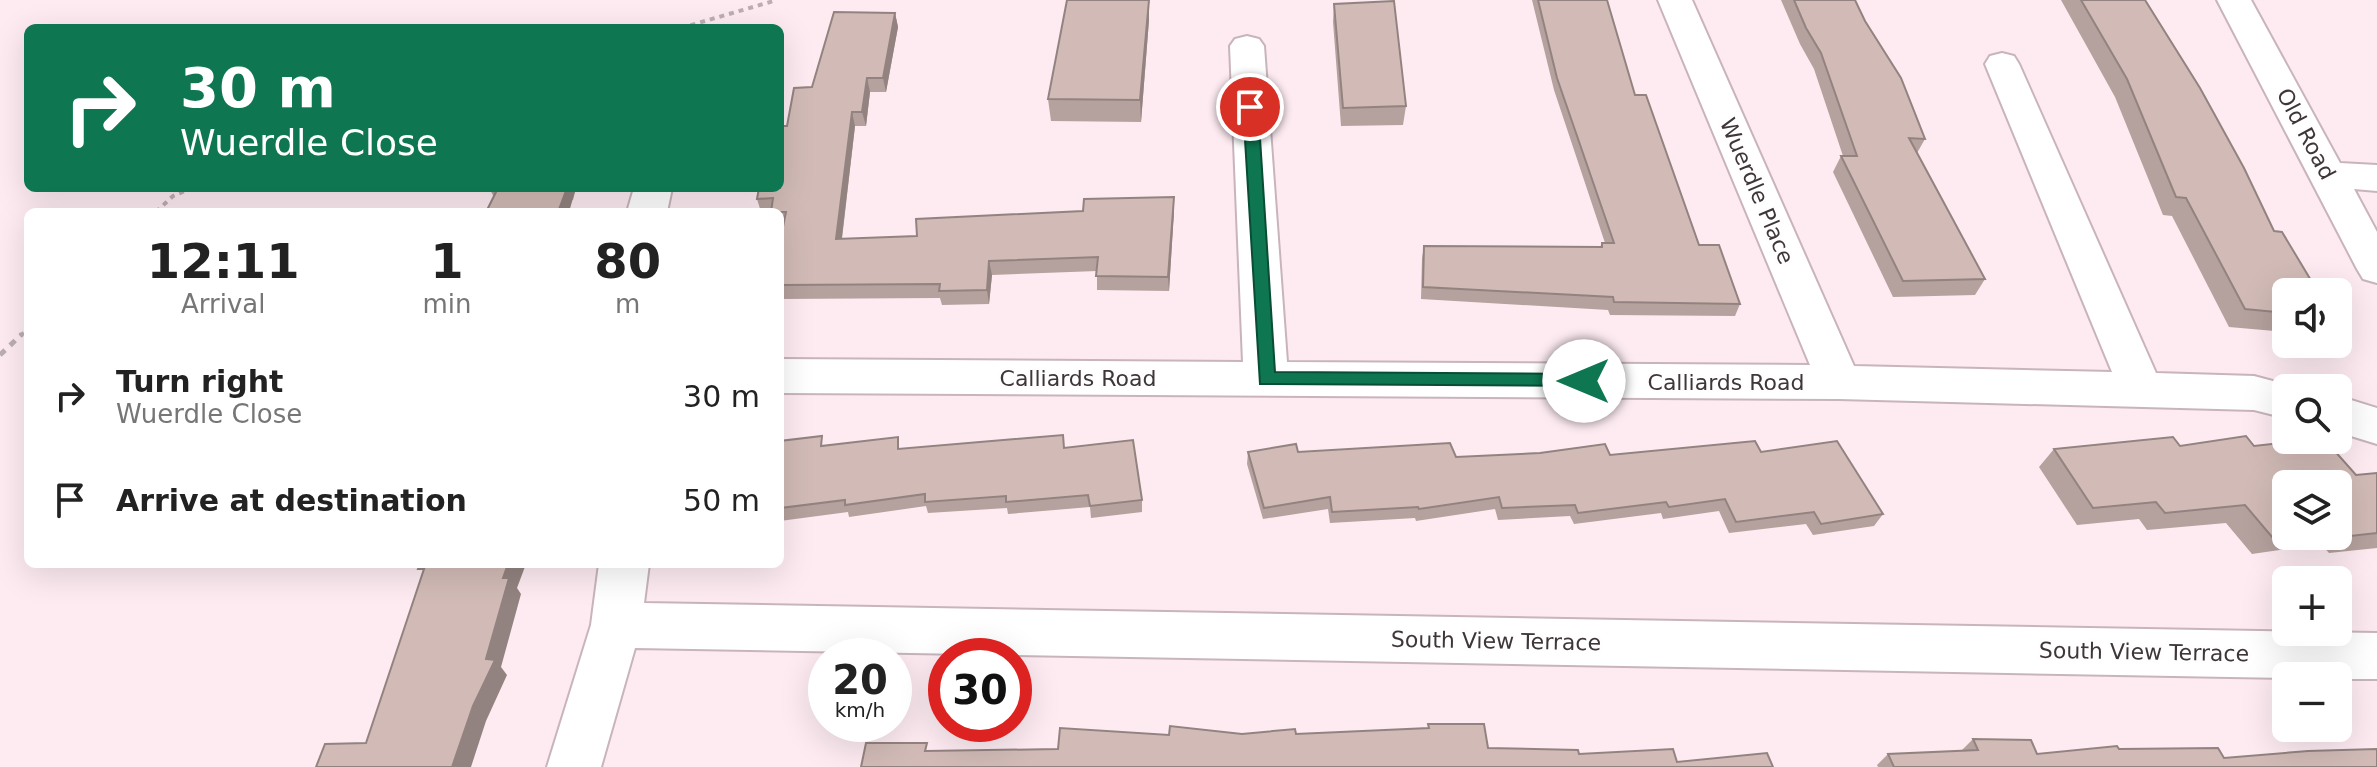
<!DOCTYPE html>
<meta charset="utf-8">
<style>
body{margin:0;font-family:"DejaVu Sans",sans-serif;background:#f6f6f6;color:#222;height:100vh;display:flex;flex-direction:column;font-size:30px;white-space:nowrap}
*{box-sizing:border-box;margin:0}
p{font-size:26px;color:#767676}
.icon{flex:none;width:44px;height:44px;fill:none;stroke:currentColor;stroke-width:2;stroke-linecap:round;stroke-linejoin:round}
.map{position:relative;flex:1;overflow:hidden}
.sheet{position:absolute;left:24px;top:208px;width:760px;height:360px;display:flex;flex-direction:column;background:#fff;border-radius:12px;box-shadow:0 8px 32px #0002}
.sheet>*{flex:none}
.top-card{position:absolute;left:24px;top:24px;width:760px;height:168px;border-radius:12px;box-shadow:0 8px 32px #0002;background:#0e7751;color:#fff;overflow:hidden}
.buttons{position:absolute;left:2272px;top:278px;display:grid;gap:16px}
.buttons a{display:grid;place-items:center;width:80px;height:80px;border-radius:12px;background:#fff;box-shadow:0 8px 32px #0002;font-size:40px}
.speed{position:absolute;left:808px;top:638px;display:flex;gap:16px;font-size:40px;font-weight:700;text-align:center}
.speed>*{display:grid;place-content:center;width:104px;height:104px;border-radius:50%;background:#fff;box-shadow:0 8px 32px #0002;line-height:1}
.speed small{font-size:20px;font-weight:400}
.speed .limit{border:12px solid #d22;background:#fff;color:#111}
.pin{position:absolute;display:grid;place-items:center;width:68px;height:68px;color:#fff;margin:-34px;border:4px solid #fff;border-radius:50%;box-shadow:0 2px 8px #0007}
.me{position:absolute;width:88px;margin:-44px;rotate:270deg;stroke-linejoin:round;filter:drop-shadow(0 0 6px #0008)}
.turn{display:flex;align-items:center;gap:28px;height:168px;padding:0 24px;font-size:36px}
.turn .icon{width:104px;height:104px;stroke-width:2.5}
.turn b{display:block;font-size:56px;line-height:68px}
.eta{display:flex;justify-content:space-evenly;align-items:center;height:136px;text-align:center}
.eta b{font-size:48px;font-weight:800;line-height:56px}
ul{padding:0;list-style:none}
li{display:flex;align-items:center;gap:24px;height:104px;padding:0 24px}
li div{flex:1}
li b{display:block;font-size:30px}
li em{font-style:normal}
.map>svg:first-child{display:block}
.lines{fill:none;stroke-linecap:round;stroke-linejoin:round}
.minor-casing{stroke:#c9b4bc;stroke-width:4}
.path-far1{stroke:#bcadb2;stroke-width:4;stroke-dasharray:5 5;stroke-linecap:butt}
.path{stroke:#bcadb2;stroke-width:5;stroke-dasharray:7 7;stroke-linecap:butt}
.minor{fill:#fff;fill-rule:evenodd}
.wall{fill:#b5a19d;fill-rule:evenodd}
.shaded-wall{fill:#938380}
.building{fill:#d2bbb7;stroke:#938380;stroke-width:2}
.route{fill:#0e7751;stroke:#094d35;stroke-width:2}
.labels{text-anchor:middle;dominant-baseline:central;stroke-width:6;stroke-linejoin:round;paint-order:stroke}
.street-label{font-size:22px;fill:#3f3639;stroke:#fefefe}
</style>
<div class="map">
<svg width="2377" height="767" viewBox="0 0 2377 767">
<rect width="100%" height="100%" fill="#fdebf1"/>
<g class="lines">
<defs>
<path id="minor" d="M1658,0h34l162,366 258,6 -127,-308 5,-8 12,-3 12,3 5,8 137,309 98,3 45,12h-13v30l-32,-8 -415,-11 -1059,-6v-34l463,3 -13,-316 5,-7 12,-3 12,3 5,7 23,316 523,3z
M2217,0h34l89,163 37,2v26l-23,-2 23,43v51l-14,-4 -6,-10z
M634,188h38l-5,24h-40z
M2338,396l39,12v36l-39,-12z
M599,564h50l-5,39 1733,30v46h-39v-3l-52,2 -1651,-30 -34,119h-54l44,-142z"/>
</defs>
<use href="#minor" class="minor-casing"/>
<path class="path-far1" d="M681,28l96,-28
M156,212l17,-16 19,-8
M20,336l8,-7"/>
<path class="path" d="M0,355l22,-21"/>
<use href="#minor" class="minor"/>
</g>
<path class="wall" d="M1149,0v20l-8,102 -90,-1 -3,-22z
M1532,0h75l28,95 64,150 41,59 -5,12 -125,-1 -2,-5 -187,-11 1,-41 2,-12 176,1 2,-4h3l-51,-153z
M1781,0h74l70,139 -8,14 68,126 -10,16 -82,2 -60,-125 8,-16h2l-29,-87 -14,-25z
M2061,0h84l129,231 12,61v40l-57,-5 -57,-111 -9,-1 -48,-118z
M1334,4l72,102 -3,19 -62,1 -8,-104z
M895,13l3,14 -12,65h-16l-4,34h-11l-13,113 75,-3 257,-25 -5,80 -72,-1v-19l-105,4 -3,29 -47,1 -2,-7 -160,1v-58l3,-14h-3v-15h-19l-4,-13 30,-73 25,-39z
M489,188h87l-3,12 -79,-3z
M780,441l45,5 76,3 163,-1 78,52v12l-51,6 -1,-11 -82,7 -1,-6 -79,5 -2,-7 -77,11 -1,-5 -68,9z
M2180,446l176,29 21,-2v75l-48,5 -8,-9 -69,10 -26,-31 -79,7 -8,-11 -62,6 -38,-58 15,-18zM2286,484h52v52h-52z
M1248,452l208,5 305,-5 122,62 -9,12 -61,9 -7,-11 -77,9 -10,-22 -56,8 -2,-6 -87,11 -4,-8 -72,4 -3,-11 -79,12 -1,-3 -85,5 -2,-14 -65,10 -16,-55z
M1973,739l64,15 82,-5 105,9 153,9h-499l-1,-2 11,-11 73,-3z"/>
<path class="shaded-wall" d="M1149,0v20l-8,102 -1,-22z
M895,13l3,14 -12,65 -3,-14z
M867,78l3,14 -4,34 -4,-14z
M852,112l3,14 -15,127 -4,-14z
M567,188h9l-7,24h-11z
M1174,197v14l-5,80 -1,-14z
M989,261l3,14 -3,29 -2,-14z
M508,564h18l-9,24 4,6 -20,73 6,8 -21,46 -15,46h-19l21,-61 13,-47 17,-81z"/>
<path class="building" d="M1067,0h82l-9,100 -92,-1z
M1538,0h69l28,95h11l53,150h20l21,59 -126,-2 -1,-5 -190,-10 1,-41 178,1v-4h12l-57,-165z
M1794,0h61l10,21 36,57 24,61 -16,-1 76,141 -82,2 -62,-125h16l-36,-103 -15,-25z
M2081,0h64l55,88 44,80 30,63 8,1 36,60h-32v21l-41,-4 -59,-111 -10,-1 -49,-118z
M1394,1l12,105 -63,2 -9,-104z
M834,12l61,1 -12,65h-16l-5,34h-10l-16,127 81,-3 -1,-17 167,-8 1,-12 90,-2 -6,80 -72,-1 2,-19 -109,4 -2,29 -48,1 1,-7 -160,1v-44l6,-29h-15l2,-14 -16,1 2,-11h21v-62h7l7,-38 18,-1z
M498,188h69l-9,24h-72z
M1063,435l1,13 69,-8 9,60 -52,6 -2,-11 -82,7v-6l-81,6v-8l-80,11v-5l-65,8v-67l42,-5 -1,10 77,-9v12z
M2246,436l8,10 53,-6h18l31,35 21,-2v60l-27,3 -8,-9h-4v-43h-52v51l-14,2 -27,-32 -80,8 -9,-11 -63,6 -39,-59 119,-12 7,9z
M1755,441l6,11 76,-11 46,73 -62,10 -7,-12 -78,10 -11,-23 -56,8 -3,-5 -88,11 -3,-8 -73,3 -3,-11 -80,12 -1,-2 -86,5 -2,-15 -66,11 -16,-56 48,-8 2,8 152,-9 6,14 84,-4 65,-9 5,11z
M420,564h88l-5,14h6l-23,81 9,1 -22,46 -21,61h-136l9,-23 41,-1 58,-174h-6z
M1428,724h56l4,24 90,2 1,4 94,-5 4,13 90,-9 6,14h-912l5,-24h61l-2,8 133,-2 2,-21 109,7 1,-9 72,8 53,-5 1,5 133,-6z
M1973,739l58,1 6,14 80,-8 2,3 99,-1 6,10 84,-7 69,-2v18h-483l-6,-13 90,-4z"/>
<path class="route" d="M1250,102l8,5 17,265 309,2 9,7 -2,5 -331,-2 -17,-277z"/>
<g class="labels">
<g class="street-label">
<text transform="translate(2306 134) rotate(62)">Old Road</text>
<text transform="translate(1757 191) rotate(67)">Wuerdle Place</text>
<text x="1078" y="378">Calliards Road</text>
<text x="1726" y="382">Calliards Road</text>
<text transform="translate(1496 641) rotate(1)">South View Terrace</text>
<text transform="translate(2144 652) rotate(1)">South View Terrace</text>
</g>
</g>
</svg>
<div class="buttons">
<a><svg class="icon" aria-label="sound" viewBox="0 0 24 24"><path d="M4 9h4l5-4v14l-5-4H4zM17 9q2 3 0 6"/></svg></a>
<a><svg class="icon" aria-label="search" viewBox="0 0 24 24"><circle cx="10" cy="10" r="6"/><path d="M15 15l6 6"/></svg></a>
<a><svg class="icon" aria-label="layers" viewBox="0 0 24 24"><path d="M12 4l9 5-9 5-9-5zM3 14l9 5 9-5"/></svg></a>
<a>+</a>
<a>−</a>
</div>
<div class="speed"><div>20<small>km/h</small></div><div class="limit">30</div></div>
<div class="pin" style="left:1250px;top:107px;background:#d93025"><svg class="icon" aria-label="arrive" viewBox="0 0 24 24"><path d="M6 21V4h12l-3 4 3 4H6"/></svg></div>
<svg class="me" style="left:1584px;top:381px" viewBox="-20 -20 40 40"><circle r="19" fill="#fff"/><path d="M0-13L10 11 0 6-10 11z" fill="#0e7751"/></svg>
<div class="top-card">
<div class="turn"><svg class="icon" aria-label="right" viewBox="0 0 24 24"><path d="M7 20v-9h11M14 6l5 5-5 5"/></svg><div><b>30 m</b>Wuerdle Close</div></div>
</div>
<section class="sheet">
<div class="eta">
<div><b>12:11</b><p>Arrival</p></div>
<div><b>1</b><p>min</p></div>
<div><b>80</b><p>m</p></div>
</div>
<ul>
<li><svg class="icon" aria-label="right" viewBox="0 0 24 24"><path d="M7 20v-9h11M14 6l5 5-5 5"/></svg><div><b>Turn right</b><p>Wuerdle Close</p></div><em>30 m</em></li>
<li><svg class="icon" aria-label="arrive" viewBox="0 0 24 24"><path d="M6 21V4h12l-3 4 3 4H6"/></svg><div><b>Arrive at destination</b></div><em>50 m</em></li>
</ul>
</section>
</div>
